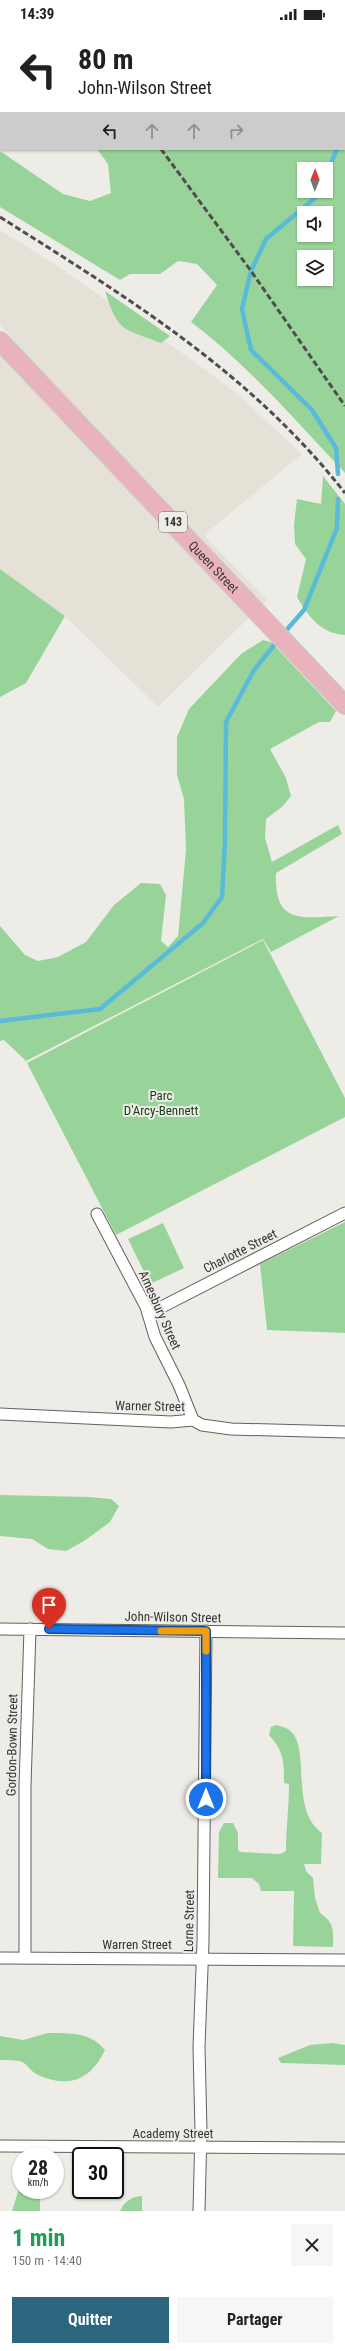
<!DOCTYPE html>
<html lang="fr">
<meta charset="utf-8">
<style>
body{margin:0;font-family:"Roboto Condensed",sans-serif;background:#f6f6f6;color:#202124;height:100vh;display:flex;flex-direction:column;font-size:15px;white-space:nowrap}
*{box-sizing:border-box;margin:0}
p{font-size:13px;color:#757577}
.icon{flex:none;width:22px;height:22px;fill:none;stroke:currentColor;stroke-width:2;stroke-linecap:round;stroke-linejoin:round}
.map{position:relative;height:2183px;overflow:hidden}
.details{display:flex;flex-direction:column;background:#fff;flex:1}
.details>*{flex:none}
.guide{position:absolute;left:0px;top:0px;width:345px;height:122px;box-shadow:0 1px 3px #0004;background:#fff;color:#202124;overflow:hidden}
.needle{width:26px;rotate:1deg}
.buttons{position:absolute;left:297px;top:134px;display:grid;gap:8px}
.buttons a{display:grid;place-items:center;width:36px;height:36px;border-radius:0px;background:#fff;box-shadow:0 1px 3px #0004;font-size:20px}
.speed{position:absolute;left:12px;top:2119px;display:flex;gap:8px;font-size:20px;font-weight:700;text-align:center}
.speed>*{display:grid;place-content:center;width:52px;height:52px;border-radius:50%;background:#fff;box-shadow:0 1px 3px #0004;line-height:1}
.speed small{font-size:10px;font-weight:400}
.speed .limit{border:2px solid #111;border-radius:6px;background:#fff;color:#111}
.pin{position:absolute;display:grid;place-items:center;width:34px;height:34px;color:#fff;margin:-41px -17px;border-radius:50% 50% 50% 0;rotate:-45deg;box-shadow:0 0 4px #0007}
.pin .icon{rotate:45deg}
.me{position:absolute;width:44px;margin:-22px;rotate:0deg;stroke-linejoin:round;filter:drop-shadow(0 0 3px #0008)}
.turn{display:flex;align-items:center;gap:14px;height:84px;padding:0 12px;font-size:18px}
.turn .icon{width:52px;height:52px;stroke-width:2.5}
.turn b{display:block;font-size:28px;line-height:34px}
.lanes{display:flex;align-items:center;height:38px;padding:0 12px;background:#0003;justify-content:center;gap:20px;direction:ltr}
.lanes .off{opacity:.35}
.round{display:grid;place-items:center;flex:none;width:42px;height:42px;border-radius:0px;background:#f6f6f6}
.summary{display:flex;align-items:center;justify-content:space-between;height:68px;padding:0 12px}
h1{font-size:24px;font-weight:700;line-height:30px;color:#1e9e55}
.button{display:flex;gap:8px;margin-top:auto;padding:8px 12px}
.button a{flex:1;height:46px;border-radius:0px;background:#2c657e;color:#fff;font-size:16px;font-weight:700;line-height:46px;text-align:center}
.button a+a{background:#f6f6f6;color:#202124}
.status{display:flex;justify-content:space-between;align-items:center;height:28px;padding:0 20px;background:#fff;direction:ltr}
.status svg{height:11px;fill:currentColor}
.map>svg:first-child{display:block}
.built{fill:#e6e1d6}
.green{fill:#98d49a;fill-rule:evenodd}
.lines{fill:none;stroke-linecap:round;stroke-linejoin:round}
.stream{stroke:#59bad9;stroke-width:4.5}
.minor-casing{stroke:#63615d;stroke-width:13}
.primary-casing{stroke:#cbcaca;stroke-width:20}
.minor{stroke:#fff;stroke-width:11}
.primary{stroke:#e9b3bb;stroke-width:18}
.rail{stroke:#4f4e4c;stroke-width:3;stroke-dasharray:6 3;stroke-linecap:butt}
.route-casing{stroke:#114b97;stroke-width:10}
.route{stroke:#1a73e8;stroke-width:7}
.slow{stroke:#f59e0b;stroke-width:7}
.labels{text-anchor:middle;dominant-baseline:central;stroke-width:4;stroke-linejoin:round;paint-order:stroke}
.shield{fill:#eeece7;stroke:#6d6c69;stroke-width:1}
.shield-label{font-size:12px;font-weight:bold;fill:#363533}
.street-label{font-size:13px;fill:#363533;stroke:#eeece7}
.park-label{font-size:13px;fill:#123c17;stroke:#eeece7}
</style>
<div class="status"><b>14:39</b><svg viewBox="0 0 49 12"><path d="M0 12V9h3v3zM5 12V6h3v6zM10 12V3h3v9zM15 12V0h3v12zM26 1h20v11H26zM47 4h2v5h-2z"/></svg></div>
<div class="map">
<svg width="345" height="2183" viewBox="0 0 345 2183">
<rect width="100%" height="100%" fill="#eeece7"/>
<path class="built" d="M0,202l56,35 136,95 43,32 67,62 -98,81 63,65 -109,107 -93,-91 -65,-47v-221l12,-10 -12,-13z"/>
<path class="green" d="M9,0h336v445c-49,-52 -97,-108 -154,-151l26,-37 -20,-21 -19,-3 -18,13h-30l-10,6 -120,-73v-56l63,43 27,7 21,-8 -3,-29 -11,-15h247v-120zM304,141h22v22h-22zM304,185h22v22h-22zM304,229h22v22h-22z
M105,263l65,45 -9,7c-38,-15 -43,-10 -56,-52z
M323,448l22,28v131c-24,-1 -37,-19 -48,-38l9,-38 -11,-15 -1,-19 3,-26 24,5z
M0,541l65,47 -39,67 -26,14z
M263,612l8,2 65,69 -6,11h-11l-49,27 16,29 5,18 -8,10 -17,13 -1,19 7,24 66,-37 4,9 -66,39c-2,51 24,45 63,43l-68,36 -8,-13 -237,122 -22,-21 -4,1v-115l25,29 13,6 20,-4 28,-15 28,-37 27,-22 19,1 6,11 -5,46 7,6 10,-11 8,-86 -2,-51 -7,-24v-38l12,-28 52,-55z
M263,912l82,158v19l-229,118 -89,-172z
M345,1194v111l-78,-3 -7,-66z
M163,1195l21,45 -34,16 -22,-45z
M0,1467l88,2 23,2 8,7 -9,16 -26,19 -18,10 -18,-2 -16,-10 -32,-3z
M276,1697c4,1 8,2 12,4 25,16 0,80 34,104l-1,31h-17l2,7 7,7 2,20 5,15c15,10 13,17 13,34l-40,-1 1,-55h-33l-2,-7 -7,-6h-34l1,-46 5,-9h9l5,10v17l2,2 40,2 6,-3c0,-23 3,-44 3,-67l-5,-1c0,-22 0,-31 -15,-48l2,-8z
M48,2005c21,0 43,-1 57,17 -15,31 -37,39 -69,24 -5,-3 -9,-10 -14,-12 -6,-2 -16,-2 -22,-2v-24l23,4z
M332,2015l13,2v20l-64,-2 -3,-5 32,-13z
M21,2154v8h19v21h-28z
M142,2168v15h-22c5,-10 11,-14 22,-15z"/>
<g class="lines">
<path class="stream" d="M276,0l1,1
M326,147l11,-26
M318,163l-3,7 -49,41 -15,32 -9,38 9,41 61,60 24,38 2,26
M283,606l21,-24 33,-82 1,-29
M0,993l100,-12 103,-86 19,-26 3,-55 1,-120 28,-52 25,-31"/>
<defs>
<path id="minor" d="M97,1186l49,93 9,30 24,48 14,35
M148,1286l197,-101
M0,1386l171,8 22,-2 9,5 29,4 114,3
M0,1601l345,4
M0,1930l345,2
M25,1930v-172l5,-157
M0,2118l345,2
M199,2183l2,-80 -2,-84 4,-105 3,-311"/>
<g id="primary">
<path id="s1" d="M0,313l345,364"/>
</g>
</defs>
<use href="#minor" class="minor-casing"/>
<use href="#primary" class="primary-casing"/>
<use href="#minor" class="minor"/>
<use href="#primary" class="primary"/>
<path class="rail" d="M71,0l1,1
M161,121l90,122 94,135
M0,189c128,81 250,155 345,276"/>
</g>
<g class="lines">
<defs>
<path id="route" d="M49,1601l157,2v168"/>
</defs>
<use href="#route" class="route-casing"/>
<use href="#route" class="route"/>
<path class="slow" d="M161,1603h45v20"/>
</g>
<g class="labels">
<rect class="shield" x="159" y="484" width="28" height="20" rx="3"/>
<g class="shield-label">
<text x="173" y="494">143</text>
</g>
<g class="street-label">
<text stroke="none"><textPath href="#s1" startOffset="311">Queen Street</textPath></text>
<text transform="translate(240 1223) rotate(-27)">Charlotte Street</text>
<text transform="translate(160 1282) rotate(66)">Amesbury Street</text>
<text transform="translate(150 1378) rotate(1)">Warner Street</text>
<text transform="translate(173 1589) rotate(1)">John-Wilson Street</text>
<text transform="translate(12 1717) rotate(-89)">Gordon-Bown Street</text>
<text transform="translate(189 1893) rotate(-89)">Lorne Street</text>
<text x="137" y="1916">Warren Street</text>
<text x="173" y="2105">Academy Street</text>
</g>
<g class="park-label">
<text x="161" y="1067">Parc<tspan x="161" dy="15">D'Arcy-Bennett</tspan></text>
</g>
</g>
</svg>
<div class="buttons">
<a><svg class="needle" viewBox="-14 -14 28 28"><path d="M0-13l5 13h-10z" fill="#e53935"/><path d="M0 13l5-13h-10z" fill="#757577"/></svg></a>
<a><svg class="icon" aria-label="sound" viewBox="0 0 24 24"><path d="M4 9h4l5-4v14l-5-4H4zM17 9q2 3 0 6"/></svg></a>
<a><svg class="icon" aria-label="layers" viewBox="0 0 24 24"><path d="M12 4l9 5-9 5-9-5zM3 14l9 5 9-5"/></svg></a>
</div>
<div class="speed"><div>28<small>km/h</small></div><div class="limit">30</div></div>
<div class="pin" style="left:49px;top:1601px;background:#d93025"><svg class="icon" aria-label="arrive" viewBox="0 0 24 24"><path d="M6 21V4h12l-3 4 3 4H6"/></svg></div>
<svg class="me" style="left:206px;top:1771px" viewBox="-20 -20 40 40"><circle r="17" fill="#1a73e8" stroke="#fff" stroke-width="3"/><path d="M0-11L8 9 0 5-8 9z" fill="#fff"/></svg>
<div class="guide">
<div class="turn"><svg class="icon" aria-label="left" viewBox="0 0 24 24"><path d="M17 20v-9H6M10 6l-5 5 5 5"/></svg><div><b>80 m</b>John-Wilson Street</div></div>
<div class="lanes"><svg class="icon" aria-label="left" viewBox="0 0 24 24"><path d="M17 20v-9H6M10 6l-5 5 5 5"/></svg><svg class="icon off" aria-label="ahead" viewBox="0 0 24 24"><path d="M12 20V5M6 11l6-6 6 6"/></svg><svg class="icon off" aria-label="ahead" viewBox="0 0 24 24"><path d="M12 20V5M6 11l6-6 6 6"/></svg><svg class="icon off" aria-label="right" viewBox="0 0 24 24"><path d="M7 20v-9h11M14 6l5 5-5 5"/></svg></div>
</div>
</div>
<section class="details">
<div class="summary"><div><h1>1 min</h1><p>150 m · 14:40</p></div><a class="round"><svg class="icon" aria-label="close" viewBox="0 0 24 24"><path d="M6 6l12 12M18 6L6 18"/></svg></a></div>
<div class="button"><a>Quitter</a><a>Partager</a></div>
</section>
